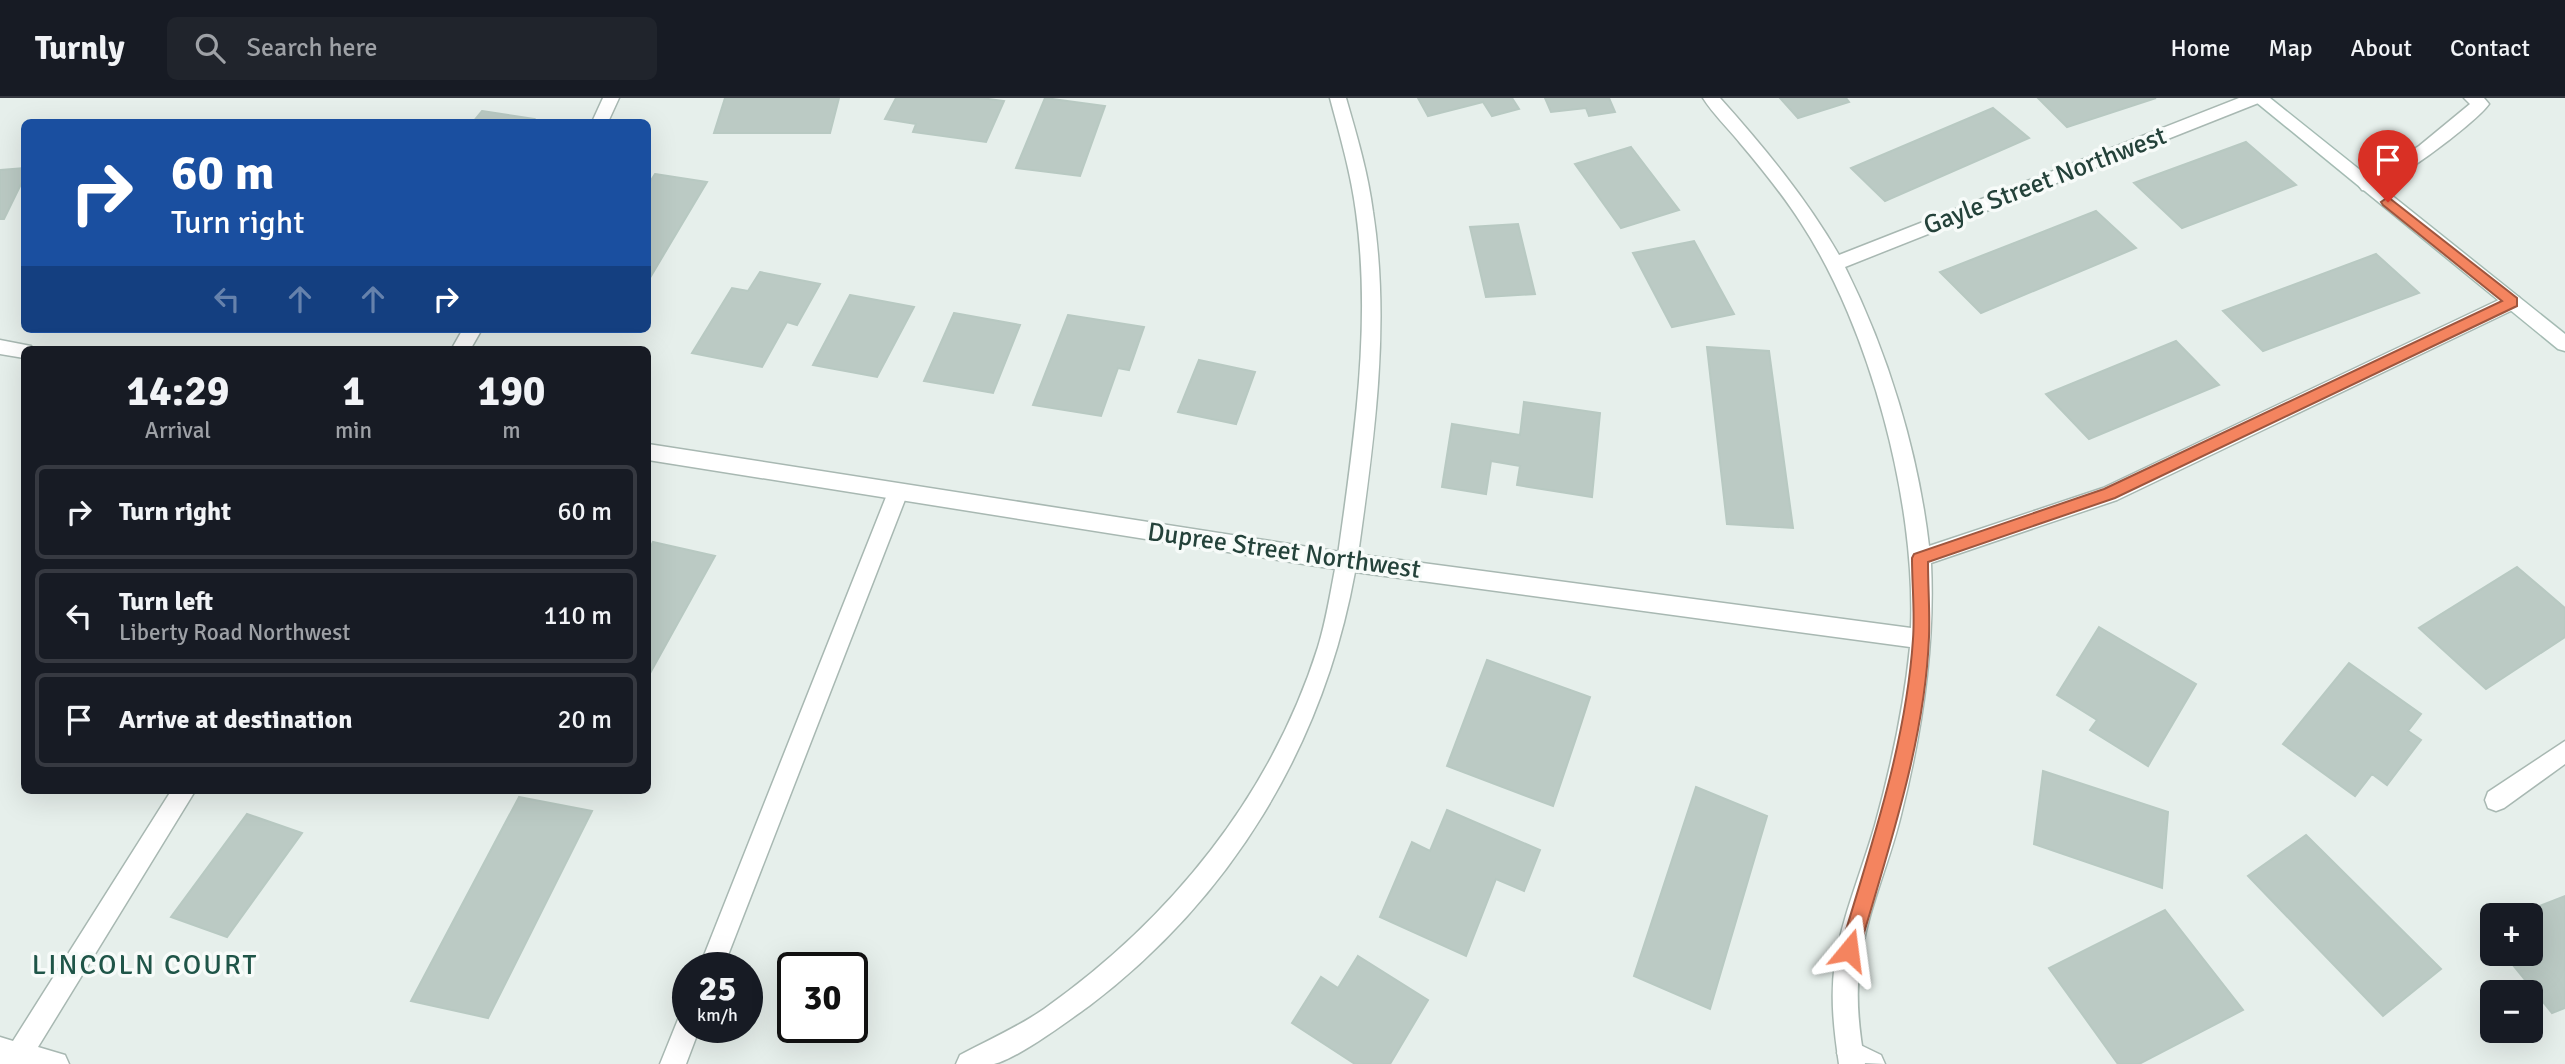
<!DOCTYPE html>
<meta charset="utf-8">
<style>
body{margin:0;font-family:Signika,sans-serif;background:#20242c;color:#f1f3f6;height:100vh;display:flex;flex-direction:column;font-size:26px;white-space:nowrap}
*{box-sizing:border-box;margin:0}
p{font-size:23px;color:#9ea1a6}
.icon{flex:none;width:38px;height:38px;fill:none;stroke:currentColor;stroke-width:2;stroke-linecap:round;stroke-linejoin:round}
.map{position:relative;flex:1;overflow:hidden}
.drawer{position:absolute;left:21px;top:248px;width:630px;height:448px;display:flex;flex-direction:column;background:#171b24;border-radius:10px;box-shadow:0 7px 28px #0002}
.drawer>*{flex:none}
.guide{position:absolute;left:21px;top:21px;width:630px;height:214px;border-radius:10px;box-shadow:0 7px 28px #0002;background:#1a4fa0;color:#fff;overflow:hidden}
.fabs{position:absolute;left:2480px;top:805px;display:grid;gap:14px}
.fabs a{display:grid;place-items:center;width:63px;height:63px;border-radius:10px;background:#171b24;box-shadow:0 7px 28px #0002;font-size:35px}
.speed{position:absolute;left:672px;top:854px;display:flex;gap:14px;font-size:35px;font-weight:700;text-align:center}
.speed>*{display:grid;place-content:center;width:91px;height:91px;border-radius:50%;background:#171b24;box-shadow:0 7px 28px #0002;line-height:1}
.speed small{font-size:18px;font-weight:400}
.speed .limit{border:4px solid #111;border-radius:10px;background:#fff;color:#111}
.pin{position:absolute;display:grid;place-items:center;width:60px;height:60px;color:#fff;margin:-72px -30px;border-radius:50% 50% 50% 0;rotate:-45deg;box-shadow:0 0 7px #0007}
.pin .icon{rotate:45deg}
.me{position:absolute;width:77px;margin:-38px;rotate:16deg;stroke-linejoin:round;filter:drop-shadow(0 0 5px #0008)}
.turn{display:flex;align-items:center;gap:24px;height:147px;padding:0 35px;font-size:32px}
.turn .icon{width:91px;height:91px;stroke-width:2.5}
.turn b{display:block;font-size:49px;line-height:60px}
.lanes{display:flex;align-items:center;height:66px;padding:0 35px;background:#0003;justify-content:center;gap:35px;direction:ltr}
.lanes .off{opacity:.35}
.eta{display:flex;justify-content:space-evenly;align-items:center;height:119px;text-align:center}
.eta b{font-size:42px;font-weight:700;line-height:49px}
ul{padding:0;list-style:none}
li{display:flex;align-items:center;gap:21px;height:94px;margin:0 14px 10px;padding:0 21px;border:4px solid #363941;border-radius:10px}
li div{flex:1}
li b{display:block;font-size:26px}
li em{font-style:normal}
header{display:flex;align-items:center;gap:42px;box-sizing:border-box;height:98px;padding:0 35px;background:#171b24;border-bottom:2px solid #363941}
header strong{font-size:33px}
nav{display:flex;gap:38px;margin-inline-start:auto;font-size:24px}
.search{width:490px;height:63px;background:#20242c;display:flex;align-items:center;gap:18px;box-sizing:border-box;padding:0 24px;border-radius:10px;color:#9ea1a6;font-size:26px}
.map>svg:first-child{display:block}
.building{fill:#bbcac4;stroke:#b8c9c2;stroke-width:2}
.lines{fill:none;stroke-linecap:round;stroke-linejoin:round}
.lane-casing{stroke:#a8b8b2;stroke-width:3}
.street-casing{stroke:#a8b8b2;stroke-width:3}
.secondary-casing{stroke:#a4bbb3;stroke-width:3}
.lane{fill:#fff;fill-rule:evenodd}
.street{fill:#fff;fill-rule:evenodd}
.secondary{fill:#fff;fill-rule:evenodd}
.route{fill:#f4845f;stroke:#9f563e;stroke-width:2}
.labels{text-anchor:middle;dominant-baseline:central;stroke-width:7;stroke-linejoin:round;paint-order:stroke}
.street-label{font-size:26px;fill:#24423a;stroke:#f7fbf9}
.neighbourhood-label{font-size:28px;letter-spacing:2px;fill:#1f5548;stroke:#f7fbf9}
</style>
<header>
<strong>Turnly</strong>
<div class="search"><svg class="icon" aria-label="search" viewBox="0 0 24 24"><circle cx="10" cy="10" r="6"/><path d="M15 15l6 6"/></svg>Search here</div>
<nav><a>Home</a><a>Map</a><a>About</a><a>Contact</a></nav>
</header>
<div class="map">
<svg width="2565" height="966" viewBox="0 0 2565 966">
<rect width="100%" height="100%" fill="#e6efeb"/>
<path class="building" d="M725,0h114l-9,35h-116z
M896,0h85l23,3 -18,41 -73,-10 3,-8 -31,-5z
M1045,0l60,8 -25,70 -64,-8z
M1418,0h94l7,11 -27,7 -9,-14 -55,14z
M1545,0h64l6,14 -26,4 -3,-8 -35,4z
M1780,0h66l3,4 -51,16z
M2038,0h118l-89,29z
M1993,10l36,30 -144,63 -34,-33z
M482,13l52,8 -3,3h-58z
M2246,44l50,43 -114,43 -48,-45z
M1631,49l48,63 -58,18 -46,-64z
M24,70v10l-20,41h-4v-49z
M655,76l52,8 -59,99v-96z
M2096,113l40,37 -155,65 -41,-41z
M1518,126l17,70 -49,3 -16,-70z
M1694,143l40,73 -62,13 -39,-74z
M2376,156l43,39 -156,58 -40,-40z
M760,174l60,12 -23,41 -10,-3 -25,45 -70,-14 40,-65 16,3z
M850,197l64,12 -37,70 -64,-12z
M954,215l66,12 -27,68 -69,-12z
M1068,217l76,12 -15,43 -11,-2 -17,48 -68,-11z
M2176,243l43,44 -130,54 -43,-45z
M1707,249l62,4 24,177 -66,-4z
M1199,262l56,12 -19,52 -58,-12z
M1524,304l76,11 -8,84 -75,-12 3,-19 -29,-5 -5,33 -44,-7 10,-63 68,11z
M653,444l62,14 -67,121v-125z
M2517,469l48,41v29l-79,52 -67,-61z
M2099,529l97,57 -48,82 -58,-36 7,-10 -40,-25z
M1487,562l103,37 -37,109 -106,-40z
M2349,565l72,51 -13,17 13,9 -34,45 -15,-11 -17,22 -72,-52z
M2043,673l125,41 -6,76 -128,-44z
M1696,689l71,29 -57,193 -76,-33z
M519,699l73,14 -104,207 -77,-17z
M1447,712l93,40 -16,41 -28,-12 -30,77 -86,-39 32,-75 18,9z
M247,716l55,19 -75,104 -56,-20z
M2306,737l135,134 -58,47 -135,-140z
M2565,798v112l-13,5 -48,-59h26v-39h-13z
M2165,812l78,100 -104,54h-21l-69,-96z
M1358,858l70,44 -38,64h-35l-63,-41 29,-46 17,11z"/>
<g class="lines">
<defs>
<path id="lane" d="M1330,0h16c11,38 22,75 27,114 18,116 0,235 -16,350l-3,6 -7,3 -7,-3 -3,-6c16,-115 35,-234 19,-350 -5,-39 -16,-76 -26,-114z
M2464,0h20l5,6c-12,18 -109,92 -127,86l-3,-4 3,-4 57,-36 51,-42z
M898,386l7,2 3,6 -185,476h-24l189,-476 3,-6z
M2565,643v23l-61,44 -8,3 -8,-3 -3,-8 3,-8z
M688,916v13h12l-14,37h-26l19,-47z
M1850,942l31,15 4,9 -44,-2 -4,-9 4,-9z"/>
<path id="street" d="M603,0h16l-11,24h-16z
M1703,0h17c44,49 86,100 119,157l400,-157h24l-2,4 -416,165c43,86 73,184 84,279l174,-58 402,-191h14l2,5 -2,5 -402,193 -186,63c4,86 -9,169 -30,252 -12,50 -35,98 -41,149 -5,33 -1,67 5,100h-26c-5,-33 -9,-67 -4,-101 7,-47 27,-92 40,-138 16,-58 29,-118 35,-178l-555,-75c-32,175 -124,326 -266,434 -21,15 -72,53 -95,58 -12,0 -26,0 -38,0l4,-9c28,-15 58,-28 84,-46 126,-89 227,-213 274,-362 8,-26 12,-52 17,-78l-687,-109v-16l699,109 564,75c5,-126 -41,-300 -110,-405 -18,-28 -39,-54 -61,-80 -12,-15 -27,-29 -37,-45z
M463,231h19l-12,21h-19z
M0,242l31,6 2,4h-9v8l-24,-4z
M171,693h24l-157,256 27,8 4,9h-69v-27l13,4z"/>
<path id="secondary" d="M2251,0h19l295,236v17l-7,-2z"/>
</defs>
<use href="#lane" class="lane-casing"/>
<use href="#street" class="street-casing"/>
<use href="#secondary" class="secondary-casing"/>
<use href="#lane" class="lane"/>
<use href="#street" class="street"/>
<use href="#secondary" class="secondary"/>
</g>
<path class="route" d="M2388,99l129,101v8l-402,192 -187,64c0,25 2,51 1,75 -4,105 -41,213 -70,313l-3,7 -7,3 -6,-3 -3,-7c30,-101 66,-205 73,-311 2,-27 -1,-54 -1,-81l2,-4 190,-65 398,-188 -119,-96 -2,-3z"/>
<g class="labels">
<g class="street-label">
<text transform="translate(2045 83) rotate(-21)">Gayle Street Northwest</text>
<text transform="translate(1284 453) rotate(8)">Dupree Street Northwest</text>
</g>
<g class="neighbourhood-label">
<text x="145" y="867">LINCOLN COURT</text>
</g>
</g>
</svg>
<div class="fabs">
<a>+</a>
<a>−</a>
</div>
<div class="speed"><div>25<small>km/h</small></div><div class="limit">30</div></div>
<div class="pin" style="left:2388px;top:104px;background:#d93025"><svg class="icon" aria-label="arrive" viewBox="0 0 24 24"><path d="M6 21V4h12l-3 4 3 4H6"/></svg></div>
<svg class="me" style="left:1849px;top:852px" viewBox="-20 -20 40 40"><path d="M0-17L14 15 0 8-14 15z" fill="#f4845f" stroke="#fff" stroke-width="4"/></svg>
<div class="guide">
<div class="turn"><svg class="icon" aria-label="right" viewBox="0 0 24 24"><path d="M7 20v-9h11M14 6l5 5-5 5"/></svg><div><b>60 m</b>Turn right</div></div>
<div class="lanes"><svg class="icon off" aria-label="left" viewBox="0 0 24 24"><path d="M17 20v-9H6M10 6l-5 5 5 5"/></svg><svg class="icon off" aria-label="ahead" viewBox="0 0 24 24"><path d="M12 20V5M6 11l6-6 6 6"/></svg><svg class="icon off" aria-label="ahead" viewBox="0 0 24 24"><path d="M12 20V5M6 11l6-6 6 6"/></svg><svg class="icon" aria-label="right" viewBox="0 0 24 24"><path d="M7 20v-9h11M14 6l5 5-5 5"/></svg></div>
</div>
<section class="drawer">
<div class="eta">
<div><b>14:29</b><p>Arrival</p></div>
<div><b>1</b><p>min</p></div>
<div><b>190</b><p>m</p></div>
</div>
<ul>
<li><svg class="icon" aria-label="right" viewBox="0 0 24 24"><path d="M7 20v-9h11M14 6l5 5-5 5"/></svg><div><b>Turn right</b></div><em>60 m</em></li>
<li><svg class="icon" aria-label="left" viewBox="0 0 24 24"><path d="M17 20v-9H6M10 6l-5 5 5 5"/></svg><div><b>Turn left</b><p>Liberty Road Northwest</p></div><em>110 m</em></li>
<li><svg class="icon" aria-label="arrive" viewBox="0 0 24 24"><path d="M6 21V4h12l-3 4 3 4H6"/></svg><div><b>Arrive at destination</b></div><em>20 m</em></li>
</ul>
</section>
</div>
